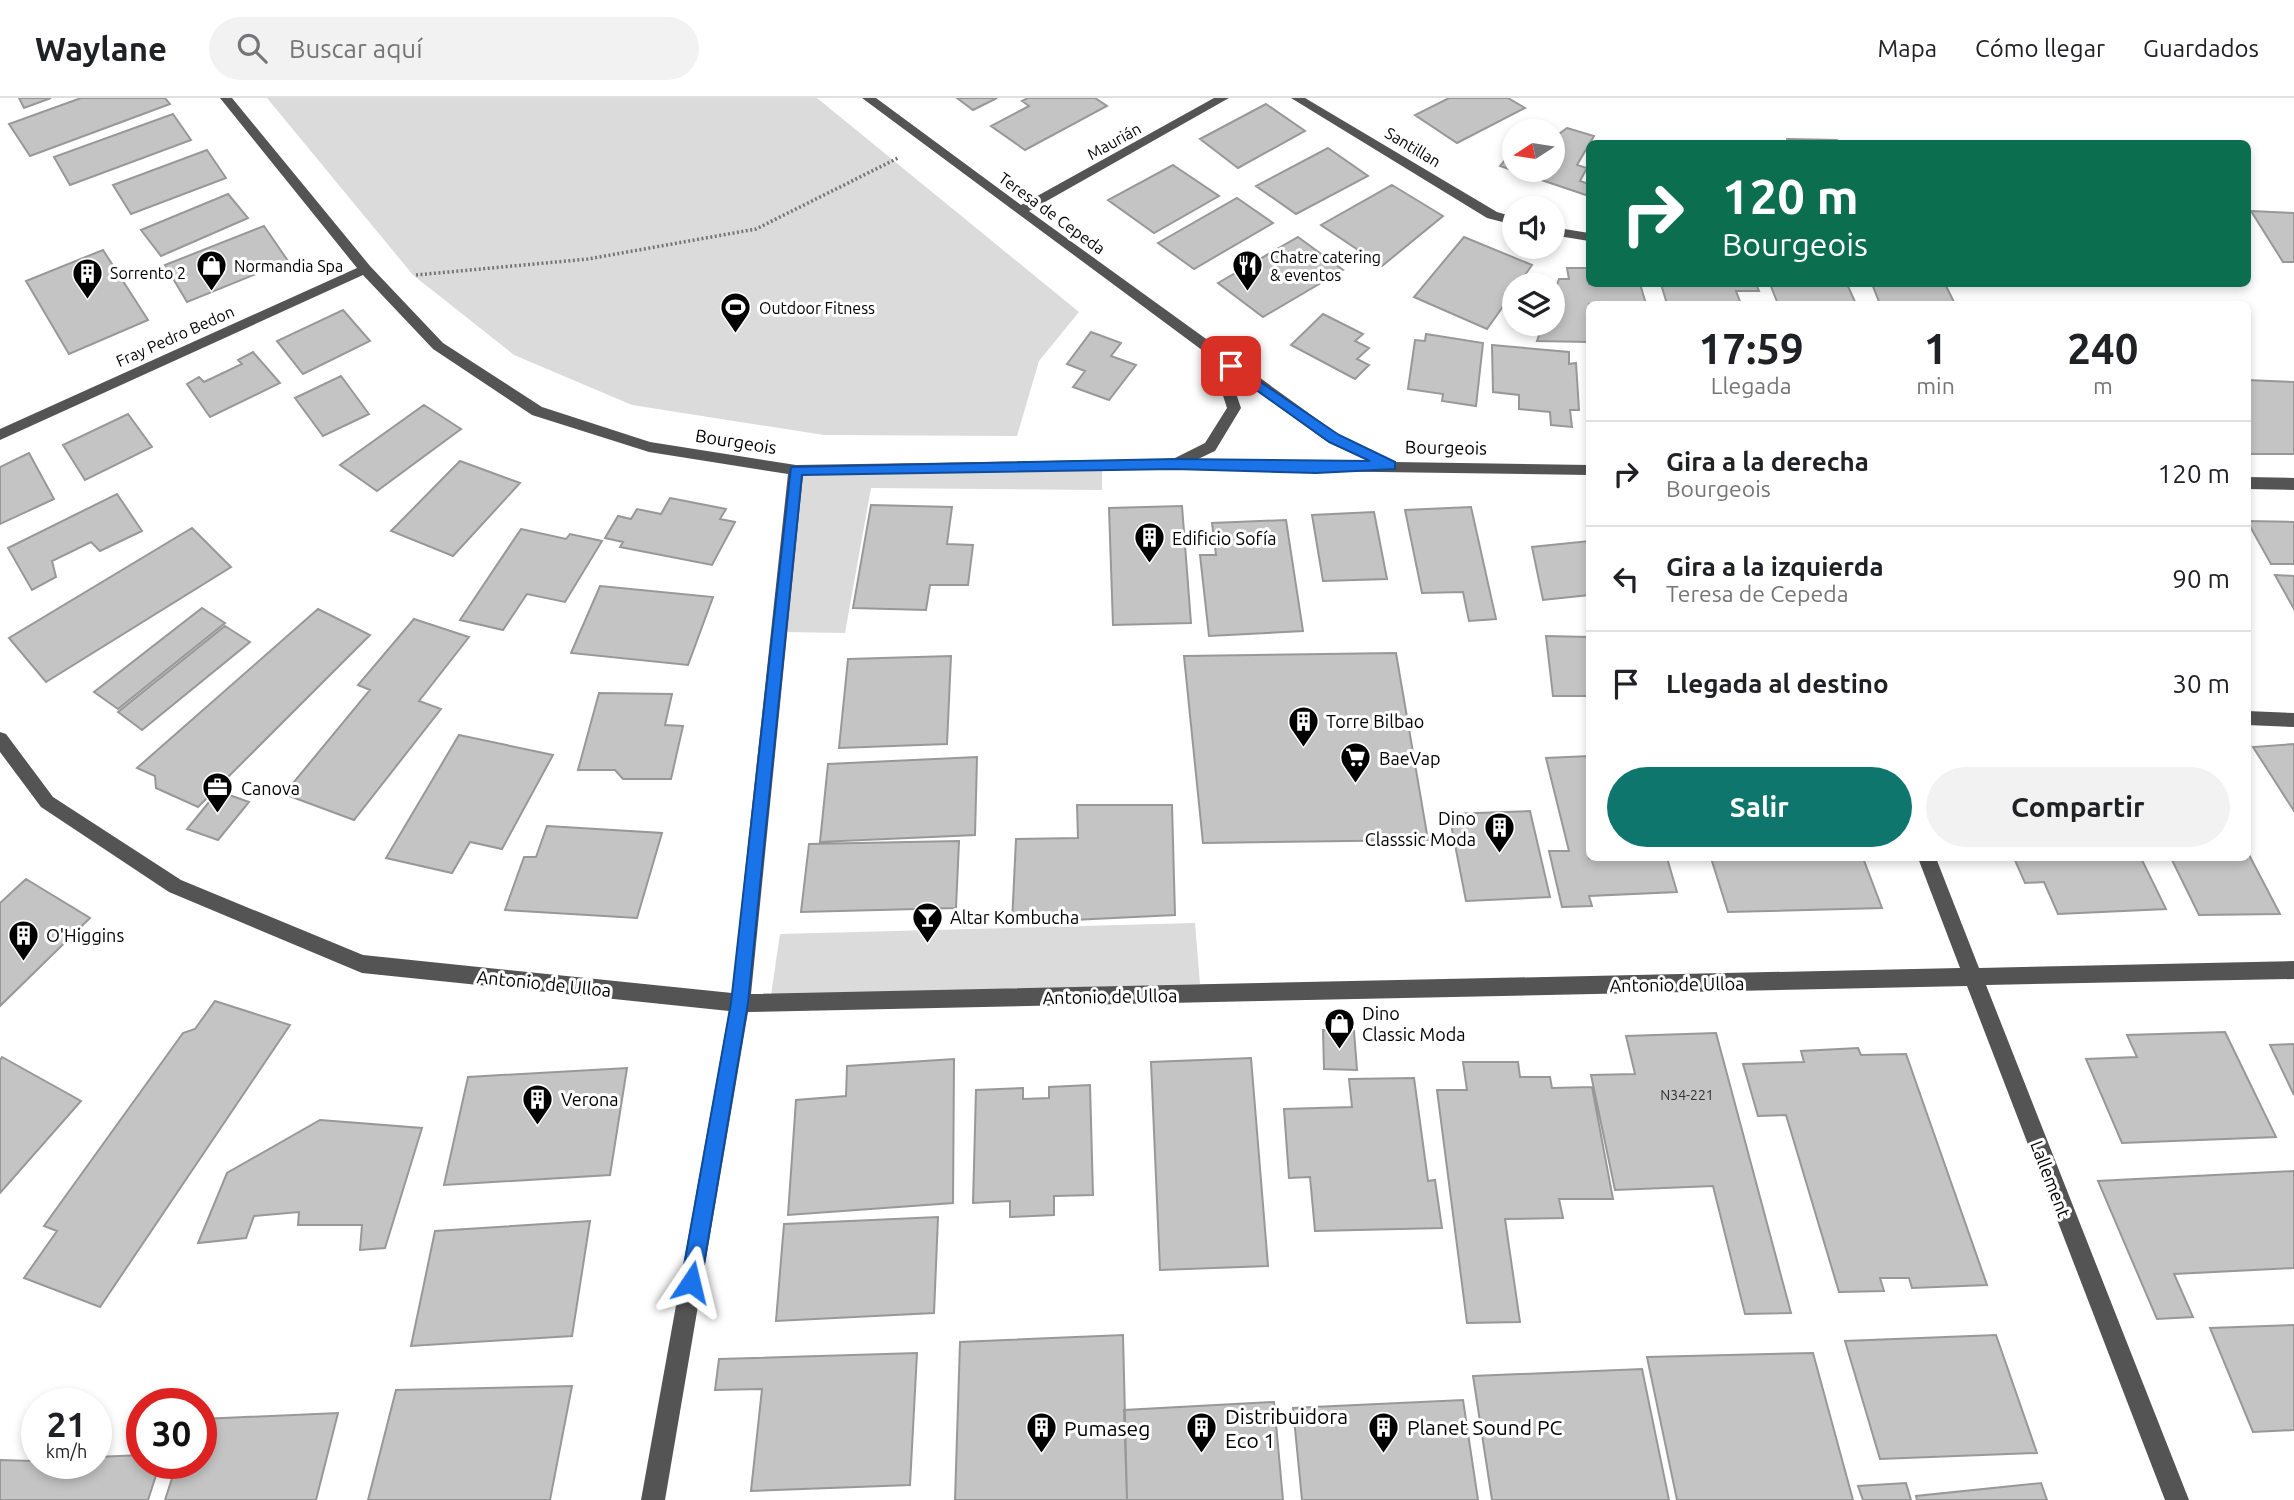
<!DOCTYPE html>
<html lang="es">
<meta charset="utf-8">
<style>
body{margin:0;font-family:Ubuntu,sans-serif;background:#f2f2f2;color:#202124;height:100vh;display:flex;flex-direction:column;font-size:26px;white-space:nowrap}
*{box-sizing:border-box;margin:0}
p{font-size:23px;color:#757577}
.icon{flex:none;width:38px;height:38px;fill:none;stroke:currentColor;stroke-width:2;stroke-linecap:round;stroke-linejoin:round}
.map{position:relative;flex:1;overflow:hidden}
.drawer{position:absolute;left:1586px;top:203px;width:665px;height:560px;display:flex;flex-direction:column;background:#fff;border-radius:10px;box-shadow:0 4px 10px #0003}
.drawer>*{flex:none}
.hud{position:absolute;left:1586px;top:42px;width:665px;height:147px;border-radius:10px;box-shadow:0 4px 10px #0003;background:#0b6e4f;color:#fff;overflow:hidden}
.needle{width:46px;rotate:258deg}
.controls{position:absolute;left:1502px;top:21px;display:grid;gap:14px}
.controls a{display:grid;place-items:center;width:63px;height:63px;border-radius:50%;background:#fff;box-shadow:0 4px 10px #0003;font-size:35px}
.speed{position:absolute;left:21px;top:1290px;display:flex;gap:14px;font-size:35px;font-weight:700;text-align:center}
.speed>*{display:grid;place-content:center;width:91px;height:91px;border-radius:50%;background:#fff;box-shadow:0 4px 10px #0003;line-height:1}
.speed small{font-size:18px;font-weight:400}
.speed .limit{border:10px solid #d22;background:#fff;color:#111}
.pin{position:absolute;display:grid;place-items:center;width:60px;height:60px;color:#fff;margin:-30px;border-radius:14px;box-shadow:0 4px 10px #0006}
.me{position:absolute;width:77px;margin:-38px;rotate:10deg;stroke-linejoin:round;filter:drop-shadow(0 0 5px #0008)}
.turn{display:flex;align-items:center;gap:24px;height:147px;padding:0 21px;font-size:32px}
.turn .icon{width:91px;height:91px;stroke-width:2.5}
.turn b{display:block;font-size:49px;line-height:60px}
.eta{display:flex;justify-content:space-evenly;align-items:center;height:119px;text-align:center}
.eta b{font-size:42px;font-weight:700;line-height:49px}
.cta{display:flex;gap:14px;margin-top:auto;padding:14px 21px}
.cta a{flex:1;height:80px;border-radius:42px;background:#0f766e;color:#fff;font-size:28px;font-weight:700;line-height:80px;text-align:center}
.cta a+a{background:#f2f2f2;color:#202124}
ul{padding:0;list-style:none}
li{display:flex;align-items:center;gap:21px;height:105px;padding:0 21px;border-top:2px solid #e0e0e0}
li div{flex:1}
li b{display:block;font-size:26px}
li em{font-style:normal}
header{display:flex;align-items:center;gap:42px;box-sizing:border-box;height:98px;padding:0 35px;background:#fff;border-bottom:2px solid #e0e0e0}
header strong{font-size:33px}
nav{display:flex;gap:38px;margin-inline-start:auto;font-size:24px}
.search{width:490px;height:63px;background:#f2f2f2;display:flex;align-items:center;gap:18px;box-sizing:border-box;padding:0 24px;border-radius:38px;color:#757577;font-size:26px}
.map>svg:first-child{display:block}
.green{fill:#dbdbdb}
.building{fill:#c4c4c4;stroke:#989898;stroke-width:2}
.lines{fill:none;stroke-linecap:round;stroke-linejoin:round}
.path{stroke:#767676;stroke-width:3.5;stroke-dasharray:2 2.5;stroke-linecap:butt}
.minor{fill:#545454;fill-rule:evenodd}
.route{fill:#1a73e8;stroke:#114b97;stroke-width:2}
.labels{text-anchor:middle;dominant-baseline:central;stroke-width:6;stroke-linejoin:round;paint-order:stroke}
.number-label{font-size:14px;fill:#313131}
.far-street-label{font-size:16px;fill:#000;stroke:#fff}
.far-poi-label{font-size:16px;fill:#000;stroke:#fff;text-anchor:start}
.street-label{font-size:18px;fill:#000;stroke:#fff}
.poi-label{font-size:18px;fill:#000;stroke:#fff;text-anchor:start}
.near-poi-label{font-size:21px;fill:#000;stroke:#fff;text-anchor:start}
</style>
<header>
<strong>Waylane</strong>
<div class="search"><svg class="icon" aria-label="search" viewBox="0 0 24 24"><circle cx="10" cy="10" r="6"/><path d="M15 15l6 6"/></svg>Buscar aquí</div>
<nav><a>Mapa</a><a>Cómo llegar</a><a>Guardados</a></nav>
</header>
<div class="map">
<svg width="2294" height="1402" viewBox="0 0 2294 1402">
<rect width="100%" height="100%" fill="#fff"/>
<path class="green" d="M267,0h550l262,214 -40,49 -22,75 -193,-1 -192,-30 -118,-50 -101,-80z
M1102,363v29l-231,-2 -26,145 -59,-1 16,-156z
M1195,825l5,61 -429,11 9,-61z"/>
<path class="building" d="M19,0h32l-27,10z
M81,0h84l5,6 -140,52 -21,-32z
M957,0h40l-24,12z
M1028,0h67l12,8 -82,44 -34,-24 38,-20 -7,-5z
M1449,0h59l17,10 -68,35 -42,-28z
M1266,6l39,27 -67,37 -38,-29z
M173,16l18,26 -121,45 -16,-28z
M1567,30l27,8 -17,29 10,3 -7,13 9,3v12l-89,-30 10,-12 4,1v15h38v-31z
M1787,41l50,1 2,4h-51z
M1328,50l40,28 -72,38 -40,-28z
M207,52l19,28 -95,36 -18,-29z
M1173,67l46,31 -65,37 -46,-33z
M1392,87l51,31 -61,50 -61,-41z
M228,96l20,24 -87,38 -20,-26z
M1237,100l36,25 -79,46 -36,-26z
M2251,113l43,2v49h-11z
M264,128l24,35 -101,41 -22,-37z
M1298,139l45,33 -80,47 -45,-34z
M1464,139l68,28 -14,20h-4v6l-27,38 -73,-32z
M103,152l45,70 -79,34 -43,-73z
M1567,170h22v16h51l6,20h-57v38l-52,-1 6,-17h9v-26l7,-19h10z
M1661,186h95l3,7h-23l5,13h-74z
M1770,186h77l9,20h-78z
M1872,186h73l10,20h-75z
M343,212l27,31 -67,33 -26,-33z
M1323,216l40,20 -8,7 14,7 -12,11 12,6 -14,14 -64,-34z
M1091,234l30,11 -10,13 25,9 -27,35 -36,-13 12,-16 -18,-7z
M1426,236l57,9 -7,63 -34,-5 1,-7 -35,-5 7,-49 10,1z
M1492,247l77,7v12l7,-1 3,47h-9l2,17 -21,-2 -1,-13 -31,-3v-14l-26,-3z
M253,254l27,31 -70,34 -23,-33 12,-7 5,5 38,-18 -4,-4z
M341,278l28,38 -46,22 -28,-38z
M2247,282l47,2v72h-47z
M424,307l37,24 -84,62 -37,-26z
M128,316l24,33 -67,33 -22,-35z
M29,355l25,46 -54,25v-57z
M460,363l60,22 -67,73 -62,-25z
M117,396l25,37 -42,20 -9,-9 -39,19 4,16 -24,13 -24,-42z
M670,400l56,11 -6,10 15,3 -23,43 -92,-18 3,-5 -18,-4 13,-22 13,3 6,-10 24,5z
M871,407l81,2 -5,37 26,1 -5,40h-38l-4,25 -73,-2z
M1182,408l9,117 -78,2 -4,-117z
M1471,409l25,112 -27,2 -6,-29 -41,1 -17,-83z
M1374,414l13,67 -64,2 -11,-66z
M1286,422l17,111 -94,5 -9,-81h16l-4,-32z
M2247,423l47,1v42h-23z
M192,430l39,39 -185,115 -37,-44z
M521,431l45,10 4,-5 32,7 -37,61 -38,-8 -24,36 -43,-10z
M1589,443v54l-46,5 -11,-53z
M2275,477l19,1v33z
M600,488l113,11 -25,68 -117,-12z
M202,510l23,15 -107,86 -24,-17z
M318,511l52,26 -172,172 -42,-19 -1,-12 -18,-8z
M414,521l55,18 -50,64 22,8 -87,111 -70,-26 86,-104 -12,-5z
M225,528l25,16 -108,88 -24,-18z
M1546,538l43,1v59h-36z
M1396,555l32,187 -225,3 -19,-187z
M951,558l-4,88 -108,4 9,-89z
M599,595l73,1 -7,31 18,1 -12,53h-48l-8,-9h-37z
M459,637l94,20 -51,94 -32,-7 -18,31 -66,-15z
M2294,646v67l-41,-64z
M1589,658v102h78l10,34 -88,4 3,10 -30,1 -13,-56h20l-23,-93z
M977,659l-2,78 -155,7 8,-78z
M218,693l31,11 -31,38 -31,-11z
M1077,707h95l3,110 -163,8 4,-84 62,-1z
M1530,713l20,86 -84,4 -17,-87z
M547,728l115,7 -25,85 -132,-8 19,-53h12z
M959,743l-3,67 -155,4 8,-68z
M2247,753l33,63 -81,1 -28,-57h76z
M1711,760h152l19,50 -154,4z
M2014,760h127l25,51 -108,5 -14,-32 -19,1z
M26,781l64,39 -90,88v-103z
M215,903l75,24 -190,282 -76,-29 33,-47 -13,-5 139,-193 12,-4z
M1323,932l31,1 3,39 -33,-1z
M2225,934l51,105 -154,6 -36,-84 51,-2 -10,-22z
M1716,935l75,280 -46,1 -32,-128 -98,4 -24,-115 44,-1 -9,-38z
M2294,946v51l-24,-50z
M1858,950l3,7 45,-1 81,231 -75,3 -3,-10h-29l4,13 -45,1 -53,-177 -28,1 -15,-52 61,-2 -3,-11z
M2,959l79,44 -81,92v-133z
M1251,960l17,208 -108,4 -9,-208z
M954,961l-1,144 -165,12 8,-115 50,-4 1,-30z
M1463,964h55l2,15h30l2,11 40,-1 21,112h-54l4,19 -58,1 15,103 -53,1 -30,-233h30z
M627,970l-17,107 -166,10 24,-108z
M1414,980l14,103 7,-1 7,48 -127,3 -5,-54 -21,1 -5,-69 68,-2 -3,-28z
M1090,987l3,110 -39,1v19l-44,2v-16l-37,2 3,-113 47,-2v11l26,-1v-11z
M320,1022l102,8 -37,120 -25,2 2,-25h-64l1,-13 -45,4 -8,22 -48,5 29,-70z
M2294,1073v97l-120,6 19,43 -36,2 -59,-138z
M938,1119l-4,96 -158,8 8,-97z
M590,1123l-18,115 -161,10 24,-115z
M2294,1227v105l-41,2 -43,-104z
M1123,1237l4,165h-172l5,-158z
M1996,1237l41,118 -157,6 -35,-118z
M917,1255l-7,132 -159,6 11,-102 -47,1 4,-31z
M1813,1255l40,147h-176l-30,-143z
M1642,1271l27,131h-177l-19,-124z
M572,1288l-22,114h-182l28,-110z
M1463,1302l15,100h-176l-9,-92z
M1274,1304l9,98h-156l-3,-90z
M338,1315l-22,87h-151l12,-37h24v-44z
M142,1357v8h18l-12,37h-148v-40l96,3v-6z
M1906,1385l5,17h-48l-5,-14z
M2041,1385l6,17h-130l-1,-4z"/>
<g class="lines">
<path class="path" d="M416,177l172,-16 168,-30 142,-71"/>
<path class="minor" d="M220,0h12l138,168 73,77 99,64 108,35 146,23 377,-6 32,-16 22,-35 -17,-52 -348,-258h14l145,107 193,-107h15l-200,113 310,224 55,27 195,3v10l-414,-6 -372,6 -52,519 1209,-26 -42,-110h18l43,110 315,-7v18l-308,6 203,515h-24l-198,-514 -1219,26 -83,488h-24l88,-489 -367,-38 -193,-81 -128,-85 -41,-55v-20l6,2 47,63 128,83 182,75 369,38 56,-519 -139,-22 -117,-37 -99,-66 -70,-74 -363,165v-11l357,-161zM1228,272l101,73 40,18 -171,-2 17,-8 26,-43z
M1291,0h14l192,114 17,5v8l-27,-7z
M1552,129l37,6v8l-37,-6z
M2247,379l47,1v12l-47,-1z
M2247,613l47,2v14l-47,-2z"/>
</g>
<path class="route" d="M1231,264l108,73 56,27v7l-79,4 -141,-4 -373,6 -54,528 -47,279 -3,6 -7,3 -7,-3 -3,-6 50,-279 60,-536 384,-8 195,2 -41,-19 -102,-73v-6z"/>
<defs>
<symbol id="shop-pin" viewBox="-11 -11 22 30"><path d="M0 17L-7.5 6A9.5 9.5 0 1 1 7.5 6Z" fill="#000" stroke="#fff"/><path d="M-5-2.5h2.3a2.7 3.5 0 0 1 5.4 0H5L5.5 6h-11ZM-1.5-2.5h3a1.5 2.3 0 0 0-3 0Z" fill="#fff"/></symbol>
<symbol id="restaurant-pin" viewBox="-11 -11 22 30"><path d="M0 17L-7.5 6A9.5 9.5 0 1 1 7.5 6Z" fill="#000" stroke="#fff"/><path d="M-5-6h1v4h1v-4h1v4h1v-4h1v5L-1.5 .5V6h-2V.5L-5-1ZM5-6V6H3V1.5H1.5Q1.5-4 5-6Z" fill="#fff"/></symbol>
<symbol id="building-pin" viewBox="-11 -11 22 30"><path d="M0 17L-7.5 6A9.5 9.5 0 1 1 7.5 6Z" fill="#000" stroke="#fff"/><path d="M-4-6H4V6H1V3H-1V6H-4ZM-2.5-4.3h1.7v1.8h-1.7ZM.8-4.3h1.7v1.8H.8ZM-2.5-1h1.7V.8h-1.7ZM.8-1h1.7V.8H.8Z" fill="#fff"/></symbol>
<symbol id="stadium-pin" viewBox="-11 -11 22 30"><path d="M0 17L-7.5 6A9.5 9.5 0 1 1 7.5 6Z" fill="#000" stroke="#fff"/><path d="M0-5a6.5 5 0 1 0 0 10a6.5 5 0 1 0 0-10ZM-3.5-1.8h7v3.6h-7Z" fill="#fff"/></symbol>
<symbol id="supermarket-pin" viewBox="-11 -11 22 30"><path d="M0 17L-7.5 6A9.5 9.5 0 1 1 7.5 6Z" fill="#000" stroke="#fff"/><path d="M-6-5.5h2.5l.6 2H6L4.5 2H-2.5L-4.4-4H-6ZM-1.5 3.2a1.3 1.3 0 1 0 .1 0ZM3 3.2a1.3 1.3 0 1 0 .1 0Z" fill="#fff"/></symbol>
<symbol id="office-pin" viewBox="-11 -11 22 30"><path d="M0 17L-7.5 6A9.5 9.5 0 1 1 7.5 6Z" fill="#000" stroke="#fff"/><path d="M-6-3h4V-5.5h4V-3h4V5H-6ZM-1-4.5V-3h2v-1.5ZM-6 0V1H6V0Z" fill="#fff"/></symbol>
<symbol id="bar-pin" viewBox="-11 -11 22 30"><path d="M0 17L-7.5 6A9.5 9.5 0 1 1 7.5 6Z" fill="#000" stroke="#fff"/><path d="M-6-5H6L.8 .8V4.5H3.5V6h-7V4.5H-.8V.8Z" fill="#fff"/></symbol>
</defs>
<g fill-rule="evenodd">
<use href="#shop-pin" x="194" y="150" width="35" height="47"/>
<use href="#restaurant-pin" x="1230" y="150" width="35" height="47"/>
<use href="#building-pin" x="70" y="158" width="35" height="47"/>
<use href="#stadium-pin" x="718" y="192" width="35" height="47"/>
<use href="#building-pin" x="1132" y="422" width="35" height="47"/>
<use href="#building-pin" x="1286" y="606" width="35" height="47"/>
<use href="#supermarket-pin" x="1338" y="642" width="35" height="47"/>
<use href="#office-pin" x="200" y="672" width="35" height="47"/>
<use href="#building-pin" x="1482" y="712" width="35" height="47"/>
<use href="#bar-pin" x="910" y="802" width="35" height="47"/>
<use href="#building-pin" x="6" y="820" width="35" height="47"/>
<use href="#shop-pin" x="1322" y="908" width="35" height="47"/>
<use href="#building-pin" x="520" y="984" width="35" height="47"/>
<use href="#building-pin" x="1366" y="1312" width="35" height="47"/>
<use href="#building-pin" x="1024" y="1312" width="35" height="47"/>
<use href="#building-pin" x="1184" y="1312" width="35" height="47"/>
</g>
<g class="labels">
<g class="number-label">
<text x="1687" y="997">N34-221</text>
</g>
<g class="far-street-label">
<text transform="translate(1114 43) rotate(-29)">Maurián</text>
<text transform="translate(1413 49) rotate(31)">Santillan</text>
<text transform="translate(1052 115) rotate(36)">Teresa de Cepeda</text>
<text transform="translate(175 238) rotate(-24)">Fray Pedro Bedon</text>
</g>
<g class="far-poi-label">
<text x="1270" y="159">Chatre catering<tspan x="1270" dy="18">&amp; eventos</tspan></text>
<text x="234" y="168">Normandia Spa</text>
<text x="110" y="175">Sorrento 2</text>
<text x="759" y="210">Outdoor Fitness</text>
</g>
<g class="street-label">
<text transform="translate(736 343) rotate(9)">Bourgeois</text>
<text transform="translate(1446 349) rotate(1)">Bourgeois</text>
<text transform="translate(544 885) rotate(6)">Antonio de Ulloa</text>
<text transform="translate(1677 886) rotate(-1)">Antonio de Ulloa</text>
<text transform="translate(1110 898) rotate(-1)">Antonio de Ulloa</text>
<text transform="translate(2051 1081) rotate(69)">Lallement</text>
</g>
<g class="poi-label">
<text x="1172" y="440">Edificio Sofía</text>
<text x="1326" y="623">Torre Bilbao</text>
<text x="1379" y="660">BaeVap</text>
<text x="241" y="690">Canova</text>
<text x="1476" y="720" text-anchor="end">Dino<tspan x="1476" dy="21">Classsic Moda</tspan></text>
<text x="950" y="819">Altar Kombucha</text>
<text x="46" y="837">O'Higgins</text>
<text x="1362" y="915">Dino<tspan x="1362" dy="21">Classic Moda</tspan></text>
<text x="561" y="1001">Verona</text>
</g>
<g class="near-poi-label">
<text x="1225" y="1318">Distribuidora<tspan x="1225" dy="24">Eco 1</tspan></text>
<text x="1407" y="1329">Planet Sound PC</text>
<text x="1064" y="1330">Pumaseg</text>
</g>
</g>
</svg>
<div class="controls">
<a><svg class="needle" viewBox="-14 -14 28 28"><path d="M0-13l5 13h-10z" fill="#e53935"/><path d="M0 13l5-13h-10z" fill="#757577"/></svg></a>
<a><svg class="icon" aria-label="sound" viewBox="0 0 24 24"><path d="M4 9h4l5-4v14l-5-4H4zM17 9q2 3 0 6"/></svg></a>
<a><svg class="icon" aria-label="layers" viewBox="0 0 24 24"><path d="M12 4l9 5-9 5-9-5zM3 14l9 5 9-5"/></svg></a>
</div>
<div class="speed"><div>21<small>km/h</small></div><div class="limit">30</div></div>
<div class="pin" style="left:1231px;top:268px;background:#d93025"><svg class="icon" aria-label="arrive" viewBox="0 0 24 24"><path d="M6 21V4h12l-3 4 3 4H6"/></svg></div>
<svg class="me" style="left:691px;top:1184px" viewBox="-20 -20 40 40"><path d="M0-17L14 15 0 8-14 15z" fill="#1a73e8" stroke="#fff" stroke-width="4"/></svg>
<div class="hud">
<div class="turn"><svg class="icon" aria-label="right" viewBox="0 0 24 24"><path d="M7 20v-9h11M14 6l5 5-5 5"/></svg><div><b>120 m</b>Bourgeois</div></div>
</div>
<section class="drawer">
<div class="eta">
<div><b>17:59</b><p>Llegada</p></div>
<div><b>1</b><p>min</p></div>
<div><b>240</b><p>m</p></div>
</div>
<ul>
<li><svg class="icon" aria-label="right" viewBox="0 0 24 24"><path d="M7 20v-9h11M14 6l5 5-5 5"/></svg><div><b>Gira a la derecha</b><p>Bourgeois</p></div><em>120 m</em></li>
<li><svg class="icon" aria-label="left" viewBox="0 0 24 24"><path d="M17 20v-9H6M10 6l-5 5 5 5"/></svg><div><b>Gira a la izquierda</b><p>Teresa de Cepeda</p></div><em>90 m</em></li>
<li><svg class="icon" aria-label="arrive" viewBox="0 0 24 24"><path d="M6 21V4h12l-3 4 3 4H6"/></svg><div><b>Llegada al destino</b></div><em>30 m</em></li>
</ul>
<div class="cta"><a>Salir</a><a>Compartir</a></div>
</section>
</div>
